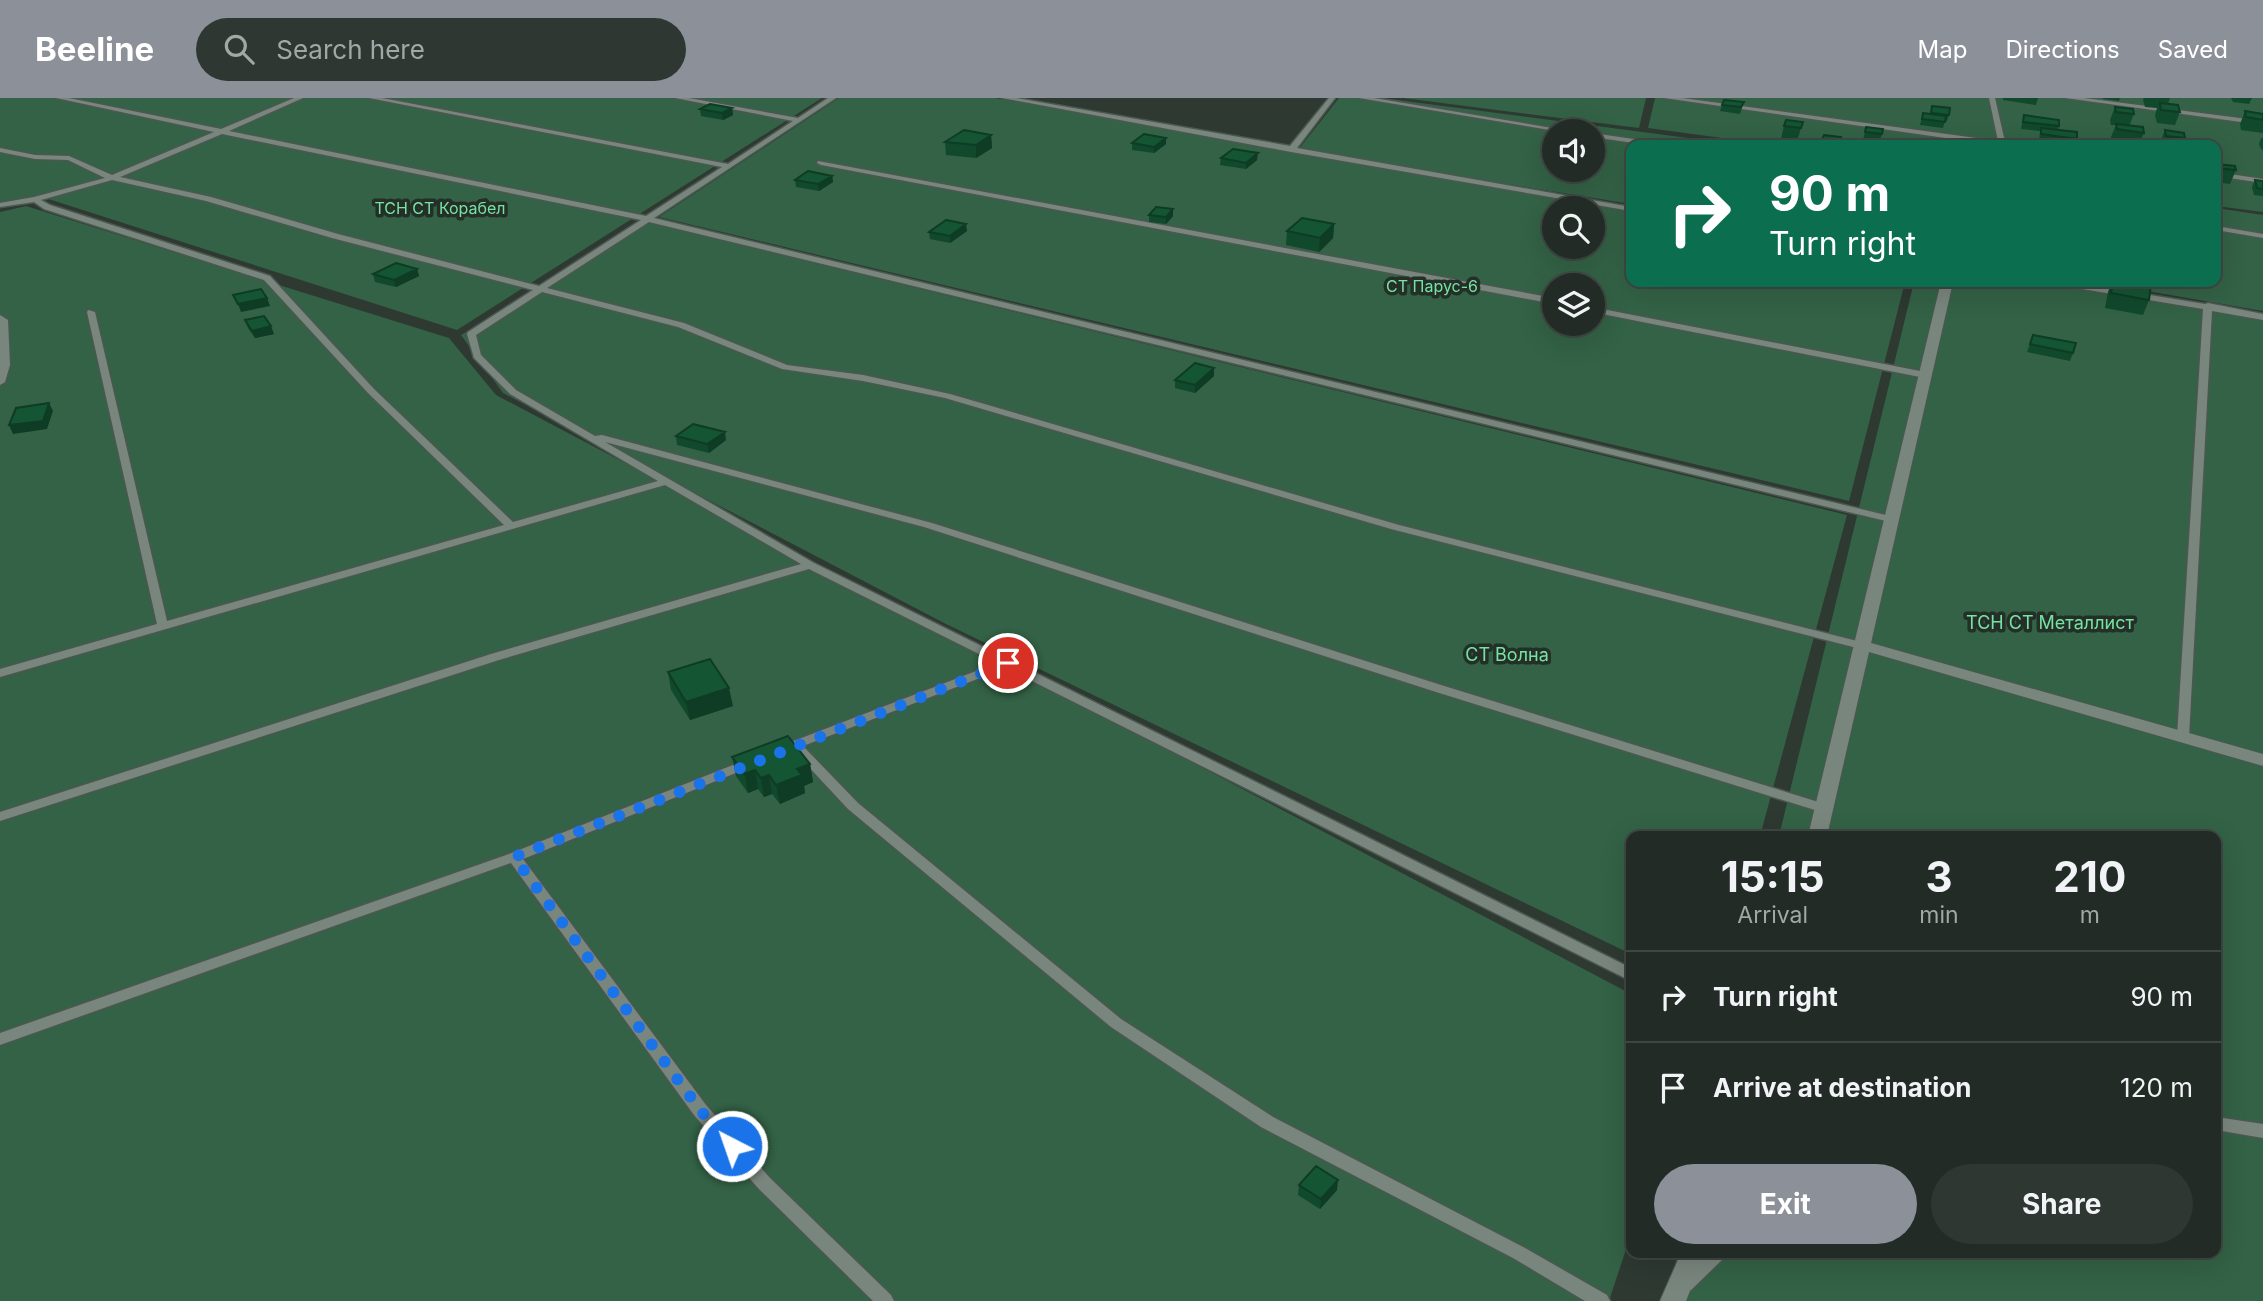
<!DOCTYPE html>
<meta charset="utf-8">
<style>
body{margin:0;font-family:Inter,sans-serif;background:#2e3732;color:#f1f3f6;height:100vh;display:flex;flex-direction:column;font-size:26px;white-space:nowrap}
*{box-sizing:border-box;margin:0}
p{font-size:23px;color:#a2a7a7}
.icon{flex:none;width:38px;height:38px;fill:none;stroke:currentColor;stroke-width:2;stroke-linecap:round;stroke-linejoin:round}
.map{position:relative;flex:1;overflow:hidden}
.side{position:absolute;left:1626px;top:733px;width:595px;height:427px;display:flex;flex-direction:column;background:#222b26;border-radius:14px;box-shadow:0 7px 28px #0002,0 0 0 2px #3f4743}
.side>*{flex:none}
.hud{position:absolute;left:1626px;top:42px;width:595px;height:147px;border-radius:14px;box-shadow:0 7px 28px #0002,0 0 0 2px #3f4743;background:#0b6e4f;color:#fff;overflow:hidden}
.controls{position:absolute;left:1542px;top:21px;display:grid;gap:14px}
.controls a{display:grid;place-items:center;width:63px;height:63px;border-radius:50%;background:#222b26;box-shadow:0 7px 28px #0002,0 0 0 2px #3f4743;font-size:35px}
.pin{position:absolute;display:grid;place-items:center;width:60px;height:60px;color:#fff;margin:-30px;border:4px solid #fff;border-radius:50%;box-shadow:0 2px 7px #0007}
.me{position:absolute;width:77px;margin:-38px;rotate:319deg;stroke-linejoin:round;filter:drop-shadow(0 0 5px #0008)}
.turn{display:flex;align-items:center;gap:24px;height:147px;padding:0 28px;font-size:32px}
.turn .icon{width:91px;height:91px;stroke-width:2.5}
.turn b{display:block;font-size:49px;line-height:60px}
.eta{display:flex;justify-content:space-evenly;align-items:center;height:119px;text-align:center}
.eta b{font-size:42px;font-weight:700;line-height:49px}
.cta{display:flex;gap:14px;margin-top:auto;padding:14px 28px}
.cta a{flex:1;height:80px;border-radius:42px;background:#8c9099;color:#fff;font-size:28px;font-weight:700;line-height:80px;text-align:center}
.cta a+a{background:#2e3732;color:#f1f3f6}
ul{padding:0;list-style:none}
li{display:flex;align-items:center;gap:21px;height:91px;padding:0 28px;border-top:2px solid #3f4743}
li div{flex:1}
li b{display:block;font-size:26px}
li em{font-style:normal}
header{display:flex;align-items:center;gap:42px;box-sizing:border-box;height:98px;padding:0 35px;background:#8c9099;color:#fff}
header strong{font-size:33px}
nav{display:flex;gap:38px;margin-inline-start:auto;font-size:24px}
.search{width:490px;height:63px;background:#2e3732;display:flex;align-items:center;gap:18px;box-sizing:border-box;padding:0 24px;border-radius:38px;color:#a2a7a7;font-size:26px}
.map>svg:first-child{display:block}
.green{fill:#336246;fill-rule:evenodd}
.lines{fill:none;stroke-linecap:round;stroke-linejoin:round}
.lane-casing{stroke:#4d5751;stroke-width:3}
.street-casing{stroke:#4d5751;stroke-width:2}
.lane{fill:#79867d;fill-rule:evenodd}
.street{fill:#79867d;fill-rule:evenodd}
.wall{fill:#11492c}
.shaded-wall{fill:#0e3c24}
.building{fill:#145533;stroke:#0e3c24;stroke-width:2}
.route{stroke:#1a73e8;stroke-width:12;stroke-dasharray:0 21.6}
.labels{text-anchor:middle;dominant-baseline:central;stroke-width:7;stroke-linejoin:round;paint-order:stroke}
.far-park-label{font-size:16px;fill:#76e3a3;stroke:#242f28}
.park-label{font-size:18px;fill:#76e3a3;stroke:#242f28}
</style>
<header>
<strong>Beeline</strong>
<div class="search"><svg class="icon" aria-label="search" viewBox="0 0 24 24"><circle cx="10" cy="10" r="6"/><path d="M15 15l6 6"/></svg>Search here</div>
<nav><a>Map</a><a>Directions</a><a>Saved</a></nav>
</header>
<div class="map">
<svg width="2263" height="1203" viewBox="0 0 2263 1203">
<rect width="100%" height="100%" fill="#2e3932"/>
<path class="green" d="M0,0h822l-365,232 -421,-135 -36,9z
M839,0h156l303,52 41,-52h43l360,47h-111v59l-167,-27 167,29v76h274l-56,219 -1190,-284zM1554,33h38v39h-38zM1554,110h38v39h-38zM1554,187h38v39h-38z
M1403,0h243l-7,30z
M1655,0h608v114l-47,-6v-61h-442l-126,-17z
M26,108l423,132 47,57 1135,599v240l-22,67h-1609v-1089z
M2216,110l47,7v96l-168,-29h121z
M650,125l1197,292 -87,321h-129v118l-685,-330 -443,-231 -42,-58z
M1914,184h159l190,34v985h-597l12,-48h538v-417h-437z"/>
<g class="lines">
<defs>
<path id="lane" d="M56,0h13l152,31 73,-31h9l-74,33 417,85 76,-49 -353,-69h13l346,66 65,-43 -118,-23h14l109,20 30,-20h8l-182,120 1240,299 1,2 -1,2 -4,1 -1241,-300 -102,66 137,35 103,42 76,10 87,19 449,131 466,118 2,2 -6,4 -470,-120 -446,-131 -82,-17 -81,-12 -104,-42 -136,-35 -66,43 5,20 35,35 79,46 7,-1 330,88 509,162 387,120 2,3 -2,3h-10l-385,-120 -509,-164 -319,-85 209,121 817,405v13l-625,-313 -203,78 55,57 263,216 152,98 252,131 82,47 3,6h-25l-72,-43 -252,-131 -150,-100 -263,-218 -55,-59 -11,4 -4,-1 -2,-3 2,-3 219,-84 -188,-94 -310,91 -499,161v-9l491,-158 310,-90 -136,-79 -665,192v-8l157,-45 -70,-312 1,-2 7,2 72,309 337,-96 -136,-132 -104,-113 -220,-71 -10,-7 -34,5v-4l34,-6 71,-19 -37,-18 -33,-1 -35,-7v-4l35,7 34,1 43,19 102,-43zM222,36l419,86 -102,66 -201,-52 -127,-37 -91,-20zM112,82l94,21 126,37 201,52 -65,42 -1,2 7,24 36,36 148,87 -145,41 -139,-133 -104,-113 -220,-71 -9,-5z
M1002,0h14l274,48 39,-48h6l-38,50 334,59v4l-340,-59z
M1359,0h15l196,33h-14z
M1664,0h18l316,43 -9,-43h6l10,44 8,3h-18z
M2065,0h19l179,23v4z
M1592,35l69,10 4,2h-17l-56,-8z
M818,63l736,137v6l-733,-139 -4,-2z
M2216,74l47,7v4l-47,-7z
M2216,128l47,8v4l-47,-8z
M2054,184h17l134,22 3,-1 55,11v6l-51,-9 -23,426 -2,3 -4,1 -6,-4 26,-428 -145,-24z
M1592,209l333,65 5,3 -5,3 -333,-66z
M0,217l8,5 2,45 -5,17 -5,3z
M748,661l6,4 -1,3 -230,93 183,246 64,73 121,117 3,6h-21l-115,-113 -64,-73 -183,-252 -511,182v-12l509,-179z
M2216,1019l47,7v14l-47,-8z
M1706,1155h21l-3,5 -33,32 -6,2 -6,-2 -3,-6 3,-6z"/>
<path id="street" d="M1941,184h12l-82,361 392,111v12l-394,-114 -42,184h-19z
M1681,1155h24l-19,48h-26z"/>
</defs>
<use href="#lane" class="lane-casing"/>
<use href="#street" class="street-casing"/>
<use href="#lane" class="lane"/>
<use href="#street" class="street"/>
</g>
<path class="wall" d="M2003,0h35l-2,7 -33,-5z
M2103,0h17l-1,3 -16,-2z
M2144,0h26l-2,6 12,8 -5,13 -18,-2 -2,-8 2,-7 -12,-1 -2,-7z
M2231,0h21l-3,6 -16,-2z
M1744,4l-4,12 -20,-3 2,-6z
M1932,8l17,9 -2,6h-2l-2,7 -23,-3 3,-12 7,1z
M2115,9l19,7 -5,12 15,7 -5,12h-23l1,-2 -5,-1 -1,-5 5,-12h-5l-1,-5z
M732,10l1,7 -10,5 -22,-4 -1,-7z
M2245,13l18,3v19l-22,-3 -1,-6z
M2024,17l35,11 -1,4 19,9 -2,6 -36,-4 1,-10 -19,-2z
M1803,24l-6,19 -16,-2 3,-13z
M1866,29l17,2 -4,16h-17z
M2165,32l20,8 -3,7h-22v-2z
M991,37l1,13 -16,10 -30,-3 -1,-13z
M1824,37l17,2 -2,8h-18z
M2261,40h2v12l-2,-1 -2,-5z
M1132,45l34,1 -12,9 -22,-3z
M1221,60l36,2 -11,9 -26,-4z
M2216,66l20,6 -6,14 -14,-2z
M832,78l1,6 -14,9 -23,-4 -1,-7z
M2255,82l8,1v15l-9,-1 -2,-8z
M1173,111v7l-7,8 -17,-2v-7z
M1334,126l-1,14 -14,14 -33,-7 1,-14z
M967,133l-17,12 -20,-4 -1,-7z
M417,171l2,7 -23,11 -21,-5 -2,-8z
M2112,184h26l11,18 -6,15 -38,-7 3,-16z
M245,222l29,14 -19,4 -7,-10z
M2033,237l40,18 -3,8 -43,-9z
M1214,278l-19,17 -20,-5v-8z
M676,338l50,4 -17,13 -32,-8z
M668,574l65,34 -43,14 -19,-30z
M732,659l78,7 3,18 -9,4 1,7 -25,11 -8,-10 -8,3 -6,-8 -10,4 -12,-17z
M1299,1087l38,5 -17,19 -22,-14z"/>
<path class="shaded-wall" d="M732,10l1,7 -10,5 -1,-7z
M991,37l1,13 -16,10v-13z
M1166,40v6l-12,9v-6z
M1258,55l-1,7 -11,9v-6z
M832,78l1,6 -14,9 -1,-7z
M1173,111v7l-7,8v-7z
M966,126l1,7 -17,12v-7z
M1334,126l-1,14 -14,14 1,-14z
M417,171l2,7 -23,11 -2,-7z
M267,200l3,8 -29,6 -3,-8z
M271,228l3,8 -19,4 -3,-7z
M1214,270v8l-19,17v-8z
M49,305l4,8 -6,18 -34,5 -4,-9z
M725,334l1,8 -17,13 -2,-9z
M729,590l4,18 -43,14 -4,-18z
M810,666l3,18 -9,4 1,7 -25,11 -4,-19 21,-16z
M755,672l3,19 -10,4 -3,-19z
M769,677l3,19 -8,3 -3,-19z
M1338,1082l-1,10 -17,19 1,-10z"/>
<path class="building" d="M1724,2l20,2 -3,5 -19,-2z
M2160,5l18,2 2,7 -19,-2z
M710,6l22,4 -10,5 -22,-4z
M1932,8l18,2 -1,7 -18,-2z
M2115,9l18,2 1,5 -18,-2z
M2245,13l18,3v6l-17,-3z
M1923,15l23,3 -1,6 -23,-3z
M2024,17l35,5v6l-36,-4z
M1786,22l17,2 -2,6 -17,-2z
M2116,26l27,3 1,6 -27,-4z
M1866,29l17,2 -1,5 -17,-2z
M2041,30l36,4v7l-36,-5z
M964,32l27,5 -15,10 -31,-3z
M2165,32l19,3 1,5 -19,-2z
M1144,36l22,4 -12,9 -22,-4z
M1824,37l17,2 -1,5 -18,-2z
M2118,41l19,2v4h-18z
M1233,51l25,4 -12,10 -25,-5z
M2216,66l19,2 1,4 -19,-2 1,3h-2z
M808,73l24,5 -14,8 -23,-4z
M2255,82l8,1v8l-6,-1z
M1156,109l17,2 -7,8 -17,-2z
M1302,120l32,6 -14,14 -33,-7z
M946,122l20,4 -16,12 -21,-4z
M396,165l21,6 -23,11 -21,-6z
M2113,184h25l13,2 -2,16 -38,-7z
M261,191l6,9 -29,6 -5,-9z
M264,218l7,10 -19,5 -7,-11z
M2033,237l43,8 -3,10 -43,-9z
M1195,265l19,5 -19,17 -20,-5z
M49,305l-6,18 -34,4 7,-17z
M693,326l32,8 -18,12 -31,-8z
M710,561l19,29 -43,14 -18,-30z
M788,638l22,28 -13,5 5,6 -26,10 -7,-10 -8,3 -6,-8 -10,4 -13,-17z
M1316,1068l22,14 -17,19 -22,-14z"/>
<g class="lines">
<path class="route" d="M732,1048l-32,-36 -186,-253 494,-194"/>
</g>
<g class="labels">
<g class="far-park-label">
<text x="440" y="110">ТСН СТ Корабел</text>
<text x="1432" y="188">СТ Парус-6</text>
</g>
<g class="park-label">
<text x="2050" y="524">ТСН СТ Металлист</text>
<text x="1507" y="556">СТ Волна</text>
</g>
</g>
</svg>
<div class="controls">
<a><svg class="icon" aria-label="sound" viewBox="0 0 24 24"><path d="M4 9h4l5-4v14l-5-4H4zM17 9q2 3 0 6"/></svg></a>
<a><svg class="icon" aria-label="search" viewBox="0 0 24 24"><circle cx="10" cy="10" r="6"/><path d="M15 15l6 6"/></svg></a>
<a><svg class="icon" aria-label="layers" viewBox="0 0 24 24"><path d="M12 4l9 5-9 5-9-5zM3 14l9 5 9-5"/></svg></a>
</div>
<div class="pin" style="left:1008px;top:565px;background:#d93025"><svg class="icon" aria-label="arrive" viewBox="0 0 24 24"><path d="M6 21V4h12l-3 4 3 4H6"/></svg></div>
<svg class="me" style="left:732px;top:1048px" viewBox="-20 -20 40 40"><circle r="17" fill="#1a73e8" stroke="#fff" stroke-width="3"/><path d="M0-11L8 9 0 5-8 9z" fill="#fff"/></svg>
<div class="hud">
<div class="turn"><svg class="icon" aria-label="right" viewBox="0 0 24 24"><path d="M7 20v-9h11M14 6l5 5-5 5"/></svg><div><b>90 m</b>Turn right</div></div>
</div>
<section class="side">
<div class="eta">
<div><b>15:15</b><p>Arrival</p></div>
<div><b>3</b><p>min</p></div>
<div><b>210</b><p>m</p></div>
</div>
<ul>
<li><svg class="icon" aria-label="right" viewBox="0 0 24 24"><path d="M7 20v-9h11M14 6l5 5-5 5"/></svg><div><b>Turn right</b></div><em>90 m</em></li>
<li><svg class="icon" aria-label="arrive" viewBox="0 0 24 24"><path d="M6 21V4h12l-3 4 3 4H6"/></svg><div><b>Arrive at destination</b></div><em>120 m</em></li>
</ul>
<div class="cta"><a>Exit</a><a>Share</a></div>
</section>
</div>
